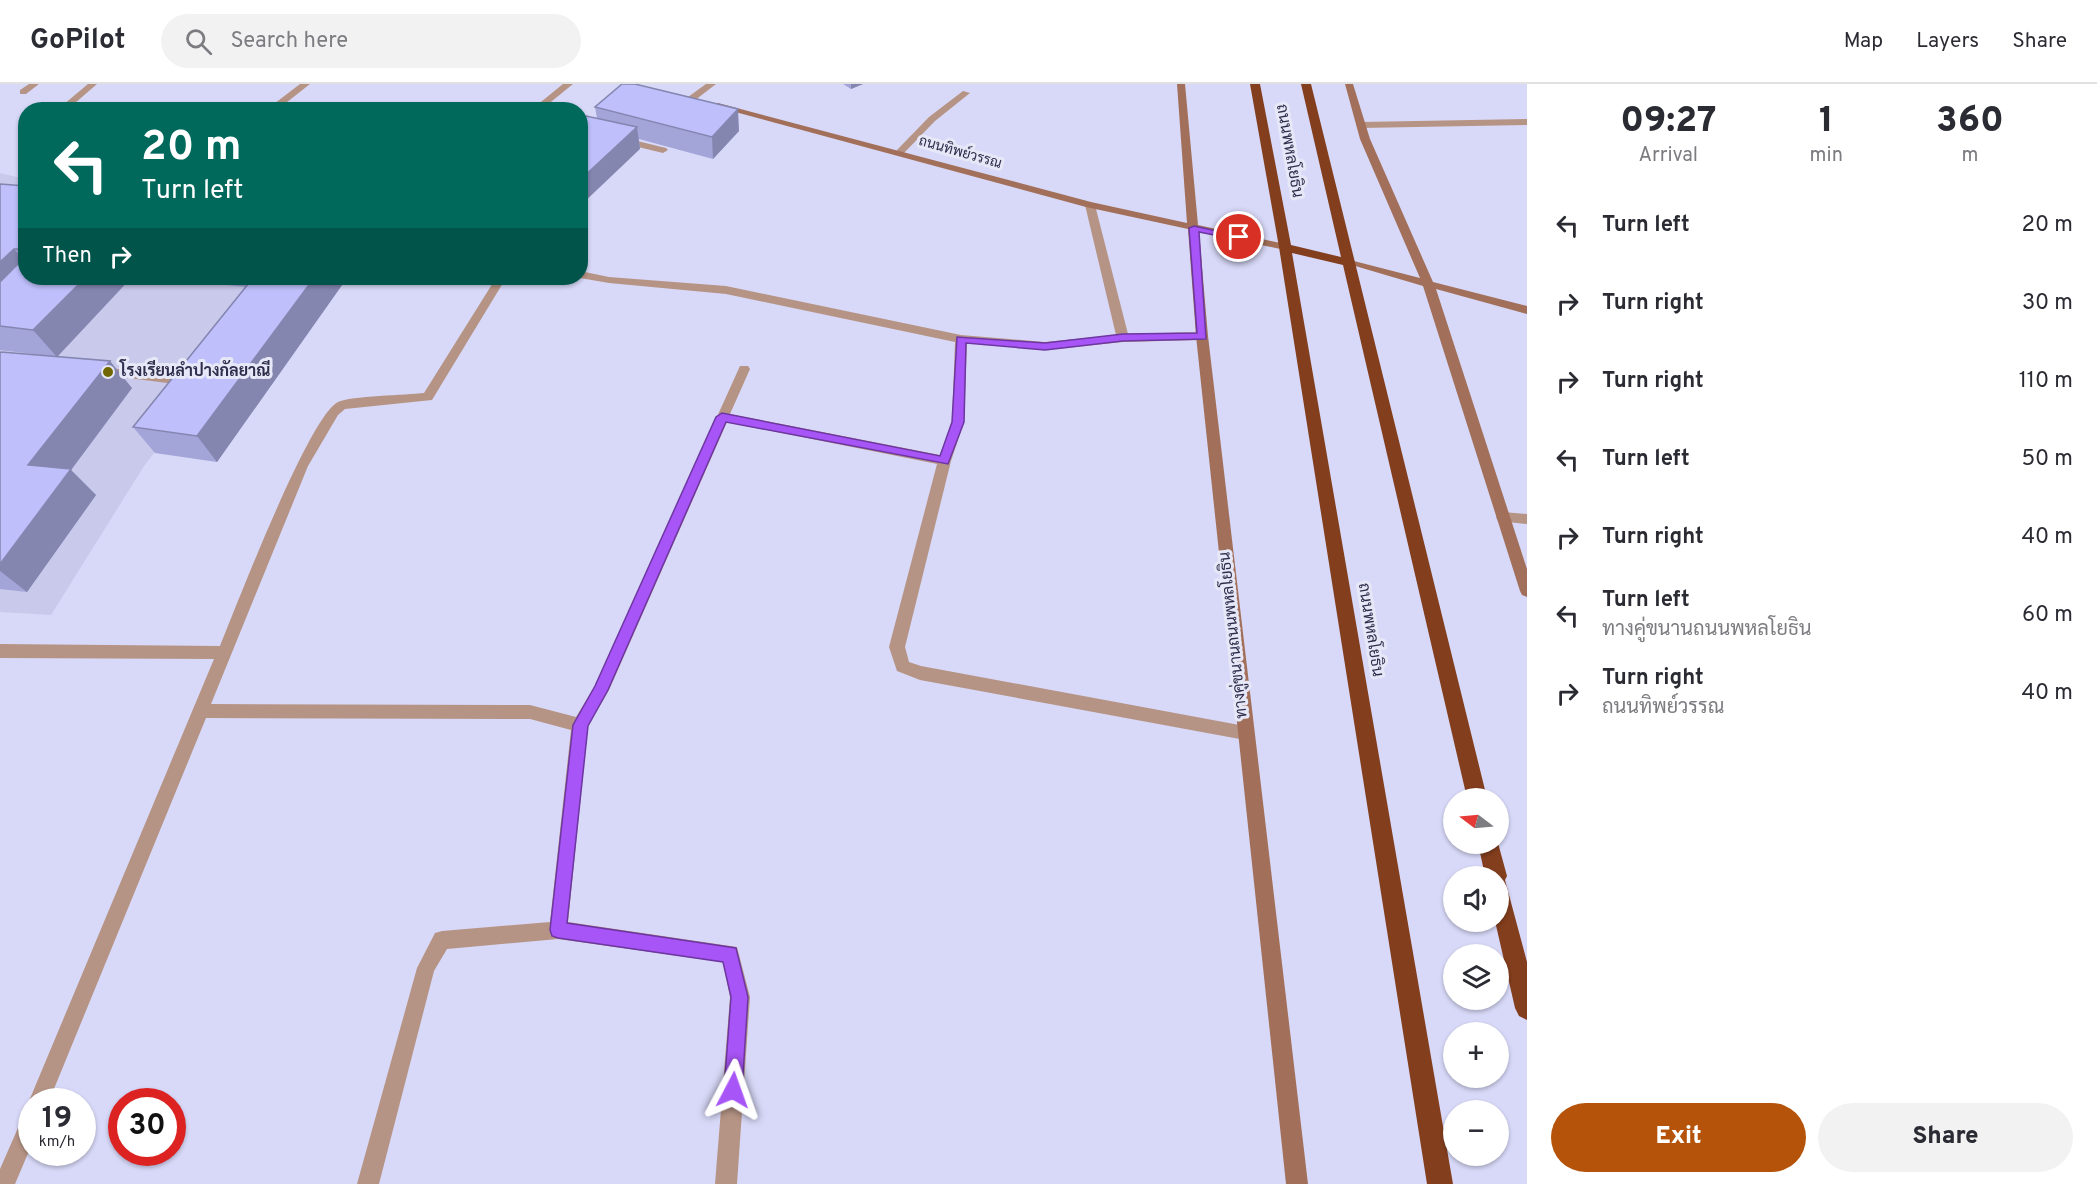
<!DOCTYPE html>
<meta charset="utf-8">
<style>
body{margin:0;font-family:Overpass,Sarabun,sans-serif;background:#f2f2f3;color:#2b2b33;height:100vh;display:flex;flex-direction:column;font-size:22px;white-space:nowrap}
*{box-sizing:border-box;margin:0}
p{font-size:20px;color:#7c7c81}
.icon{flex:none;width:33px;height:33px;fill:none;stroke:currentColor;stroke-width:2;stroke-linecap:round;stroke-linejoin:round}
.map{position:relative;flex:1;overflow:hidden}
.side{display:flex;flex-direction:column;background:#fff;width:570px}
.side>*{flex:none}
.guide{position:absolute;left:18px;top:18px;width:570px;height:183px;border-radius:24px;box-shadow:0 2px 4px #0004;background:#00695c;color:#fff;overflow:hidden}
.needle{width:39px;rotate:286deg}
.controls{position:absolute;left:1443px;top:704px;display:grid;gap:12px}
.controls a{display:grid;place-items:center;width:66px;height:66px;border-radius:50%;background:#fff;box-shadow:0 2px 4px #0004;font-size:30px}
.speed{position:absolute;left:18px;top:1004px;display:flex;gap:12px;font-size:30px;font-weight:700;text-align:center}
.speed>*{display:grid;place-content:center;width:78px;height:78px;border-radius:50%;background:#fff;box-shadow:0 2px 4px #0004;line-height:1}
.speed small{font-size:15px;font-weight:400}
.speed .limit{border:9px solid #d22;background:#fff;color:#111}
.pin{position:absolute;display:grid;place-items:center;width:51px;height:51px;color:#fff;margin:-26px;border:3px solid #fff;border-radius:50%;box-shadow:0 2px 6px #0007}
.me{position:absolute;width:66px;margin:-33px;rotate:4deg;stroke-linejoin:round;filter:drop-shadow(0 0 4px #0008)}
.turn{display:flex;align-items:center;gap:21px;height:126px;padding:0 24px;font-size:27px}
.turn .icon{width:78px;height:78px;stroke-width:2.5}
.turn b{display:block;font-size:42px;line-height:51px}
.then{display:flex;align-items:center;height:57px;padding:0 24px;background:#0003;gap:12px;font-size:22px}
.eta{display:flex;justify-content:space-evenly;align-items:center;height:102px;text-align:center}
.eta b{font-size:36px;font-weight:800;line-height:42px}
.button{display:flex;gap:12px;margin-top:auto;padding:12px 24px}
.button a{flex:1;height:69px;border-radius:36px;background:#b45309;color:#fff;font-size:24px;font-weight:800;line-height:69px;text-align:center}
.button a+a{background:#f2f2f3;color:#2b2b33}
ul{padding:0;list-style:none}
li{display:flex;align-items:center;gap:18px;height:78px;padding:0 24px}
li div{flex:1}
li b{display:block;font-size:22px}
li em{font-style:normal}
header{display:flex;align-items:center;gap:36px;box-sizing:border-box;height:84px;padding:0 30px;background:#fff;border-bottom:2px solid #e1e1e2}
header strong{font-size:28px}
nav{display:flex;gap:33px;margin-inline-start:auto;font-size:21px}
.search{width:420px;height:54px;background:#f2f2f3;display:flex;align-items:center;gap:15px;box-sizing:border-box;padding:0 21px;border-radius:33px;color:#7c7c81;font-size:22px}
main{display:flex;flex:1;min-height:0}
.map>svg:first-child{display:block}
.built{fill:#c9c9eb}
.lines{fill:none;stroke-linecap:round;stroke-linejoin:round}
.lane{fill:#b69485;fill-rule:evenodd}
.street{fill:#b69485;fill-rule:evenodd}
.secondary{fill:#a2705a;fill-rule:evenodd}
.highway{fill:#833e1e;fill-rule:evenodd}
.wall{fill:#a3a4d8}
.shaded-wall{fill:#8586b0}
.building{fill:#bebffb;stroke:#8586b0;stroke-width:1.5}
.route{fill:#a855f7;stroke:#6d37a1;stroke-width:1.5}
.poi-dot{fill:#706700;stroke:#e7e8f7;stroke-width:2}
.labels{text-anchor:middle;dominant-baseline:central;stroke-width:6;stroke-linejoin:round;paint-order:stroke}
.far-street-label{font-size:14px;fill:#2e2d4b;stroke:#e7e8f7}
.street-label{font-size:16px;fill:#2e2d4b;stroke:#e7e8f7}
.poi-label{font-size:16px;font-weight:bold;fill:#2e2d4b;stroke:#e7e8f7;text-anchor:start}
</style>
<header>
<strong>GoPilot</strong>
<div class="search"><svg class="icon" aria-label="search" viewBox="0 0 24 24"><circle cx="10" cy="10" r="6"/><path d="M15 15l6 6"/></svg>Search here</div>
<nav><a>Map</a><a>Layers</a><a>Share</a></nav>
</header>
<main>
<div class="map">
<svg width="1527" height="1100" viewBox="0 0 1527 1100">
<rect width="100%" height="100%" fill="#d8d9f8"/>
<path class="built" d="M0,89l25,6 1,99h263l-145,188 -93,149 -51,-3z"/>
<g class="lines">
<path class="lane" d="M29,0h10l-13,10h-6v-4z
M88,0h9l-30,26h-10z
M300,0h10l-33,26h-11z"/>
<path class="street" d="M563,0h10l-32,26h-10z
M706,0h10l-22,17h-6v-4z
M963,7l7,2 -35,28 -32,33h-6v-4l32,-33z
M1527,35v6l-166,3 -5,-3 5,-3z
M580,43l86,21 2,2 -5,3 -83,-20z
M1090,118l5,3 33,129 74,-2 6,4 -6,4 -79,2 -78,8 -78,-7 -3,79 -13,39 -46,186 4,15 12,4 324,60 6,2 2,5 -2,5 -6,2 -325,-60 -23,-9 -8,-24 48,-183 -210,-42 -118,268 -21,36 -20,196 169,25 13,50 -13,187h-22l15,-187 -7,-35 -165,-23 -111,10 -13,22 -55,213h-22l60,-216 18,-35 7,-2 108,-9 21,-192 -41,-11 -324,-1 -157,383h-17v6l-3,-6 185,-442 -214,-1v-14l220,2c16,-39 89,-230 118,-244 12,-6 69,-7 86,-9l72,-115h10l-74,122 -87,9 -7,6 -30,51 -97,238 319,1 46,12 19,-31 145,-320h8l2,3 -20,45 210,41 12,-33 3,-80 -229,-48 -117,-11 -29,-5v-7l29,6 117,9 235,49 84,7 71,-7 -31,-130z
M101,283l90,11 6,4 -6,4 -94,-12v-6z
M1503,428l24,2v10l-29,-3 -2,-4z
M32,1025v35l-17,40h-15v-15l25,-57z"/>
<path class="secondary" d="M1177,0h8l13,141 87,19 5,3 -5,3 -86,-18 9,104 100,848h-22l-90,-848 -8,-107 -102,-22 -373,-101 5,-3 373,99 96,21z
M1345,0h8l17,55 63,143 94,24v8l-91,-25 91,280v28l-5,-2 -2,-4 -97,-305 -78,-23 5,-3 70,18 -60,-139z"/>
<path class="highway" d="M1250,0h10l31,161 50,12 -40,-173h10l176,714h-20l-124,-533 -51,-12 161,931h-26l-148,-937z
M1478,759h20l9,33 -2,4 22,82v58l-8,-4 -4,-8 -20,-87h3v-45h-13z"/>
</g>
<path class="wall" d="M843,0h20l-12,5z
M595,23l144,24 -26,28 -74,-20 1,10 -43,-31z
M0,100l26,2v92h105l-74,79 75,31 -61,82 25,25 -69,97 -27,-3v-236l49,3 -49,-6z
M166,194h181l-130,184 -62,-9 -22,-26 112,-140z"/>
<path class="shaded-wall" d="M851,0h12l-12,5z
M738,25l1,22 -26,28 -1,-22z
M637,43l3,22 -60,57v-26z
M14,165l12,14 -26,52v-53z
M85,194h46l-74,79 -24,-27z
M314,194h33l-130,184 -20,-26z
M110,277l22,27 -61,82 25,25 -69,97 -27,-21v-7l28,-99z"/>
<path class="building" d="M622,0h13l103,25 -26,28 -117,-30z
M586,32l51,11 -57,53v-60z
M0,100l26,2v63h-12l-14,13z
M26,172v22h59l-52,52 -33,-4v-44z
M253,194h61l-117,158 -64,-9z
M1,268l109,9 -82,104 43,4 -71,95v-211z"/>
<path class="route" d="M1194,142l50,11 -5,3 -40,-8 7,107 -83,2 -78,9 -79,-7 -2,79 -16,42 -222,-42 -118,268 -20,36 -21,197 169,25 12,49 -6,93 -2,7 -7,2 -6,-2 -3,-7 7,-93 -8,-35 -165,-24 -6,-2 -2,-6 23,-205 22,-39 121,-269 6,-4 218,43 12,-34 5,-85 88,6 78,-9 74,-1 -8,-105z"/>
<circle class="poi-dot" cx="108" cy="288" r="6"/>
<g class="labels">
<g class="far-street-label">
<text transform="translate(960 69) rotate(16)">ถนนทิพย์วรรณ</text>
</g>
<g class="street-label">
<text transform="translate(1289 67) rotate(80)">ถนนพหลโยธิน</text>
<text transform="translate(1370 546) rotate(81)">ถนนพหลโยธิน</text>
<text transform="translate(1234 551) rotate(-96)">ทางคู่ขนานถนนพหลโยธิน</text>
</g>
<g class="poi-label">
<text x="120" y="288">โรงเรียนลำปางกัลยาณี</text>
</g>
</g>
</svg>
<div class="controls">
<a><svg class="needle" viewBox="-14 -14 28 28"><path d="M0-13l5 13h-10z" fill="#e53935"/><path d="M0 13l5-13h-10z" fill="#7c7c81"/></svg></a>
<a><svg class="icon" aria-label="sound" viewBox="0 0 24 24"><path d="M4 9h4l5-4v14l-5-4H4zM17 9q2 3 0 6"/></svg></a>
<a><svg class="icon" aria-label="layers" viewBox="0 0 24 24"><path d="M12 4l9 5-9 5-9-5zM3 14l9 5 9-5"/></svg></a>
<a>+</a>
<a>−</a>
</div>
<div class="speed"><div>19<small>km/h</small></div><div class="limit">30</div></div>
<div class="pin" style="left:1239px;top:153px;background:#d93025"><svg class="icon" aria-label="arrive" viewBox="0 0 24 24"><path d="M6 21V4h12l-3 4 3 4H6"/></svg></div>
<svg class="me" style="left:733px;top:1006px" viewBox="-20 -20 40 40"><path d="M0-17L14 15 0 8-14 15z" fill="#a855f7" stroke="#fff" stroke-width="4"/></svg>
<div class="guide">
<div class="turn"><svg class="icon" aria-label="left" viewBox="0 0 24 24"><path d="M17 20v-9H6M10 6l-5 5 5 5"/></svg><div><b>20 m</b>Turn left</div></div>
<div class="then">Then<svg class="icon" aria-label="right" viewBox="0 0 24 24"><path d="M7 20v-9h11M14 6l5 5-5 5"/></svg></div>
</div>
</div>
<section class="side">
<div class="eta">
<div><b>09:27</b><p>Arrival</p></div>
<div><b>1</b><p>min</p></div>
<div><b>360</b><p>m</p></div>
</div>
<ul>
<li><svg class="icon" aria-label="left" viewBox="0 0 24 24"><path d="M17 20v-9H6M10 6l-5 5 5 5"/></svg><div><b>Turn left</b></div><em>20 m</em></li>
<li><svg class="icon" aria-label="right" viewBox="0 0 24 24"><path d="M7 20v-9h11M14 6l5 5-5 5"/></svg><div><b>Turn right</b></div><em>30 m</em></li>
<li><svg class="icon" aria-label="right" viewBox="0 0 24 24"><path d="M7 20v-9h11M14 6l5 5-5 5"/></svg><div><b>Turn right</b></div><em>110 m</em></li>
<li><svg class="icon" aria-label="left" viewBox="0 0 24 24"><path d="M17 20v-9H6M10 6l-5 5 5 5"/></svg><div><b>Turn left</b></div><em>50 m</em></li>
<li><svg class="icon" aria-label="right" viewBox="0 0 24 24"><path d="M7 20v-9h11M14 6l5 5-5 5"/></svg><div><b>Turn right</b></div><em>40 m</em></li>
<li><svg class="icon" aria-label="left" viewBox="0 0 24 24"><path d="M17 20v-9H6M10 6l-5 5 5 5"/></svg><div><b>Turn left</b><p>ทางคู่ขนานถนนพหลโยธิน</p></div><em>60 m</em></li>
<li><svg class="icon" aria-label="right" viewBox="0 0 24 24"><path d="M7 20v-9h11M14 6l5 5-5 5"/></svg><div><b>Turn right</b><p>ถนนทิพย์วรรณ</p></div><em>40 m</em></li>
</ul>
<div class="button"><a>Exit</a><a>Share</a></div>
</section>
</main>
